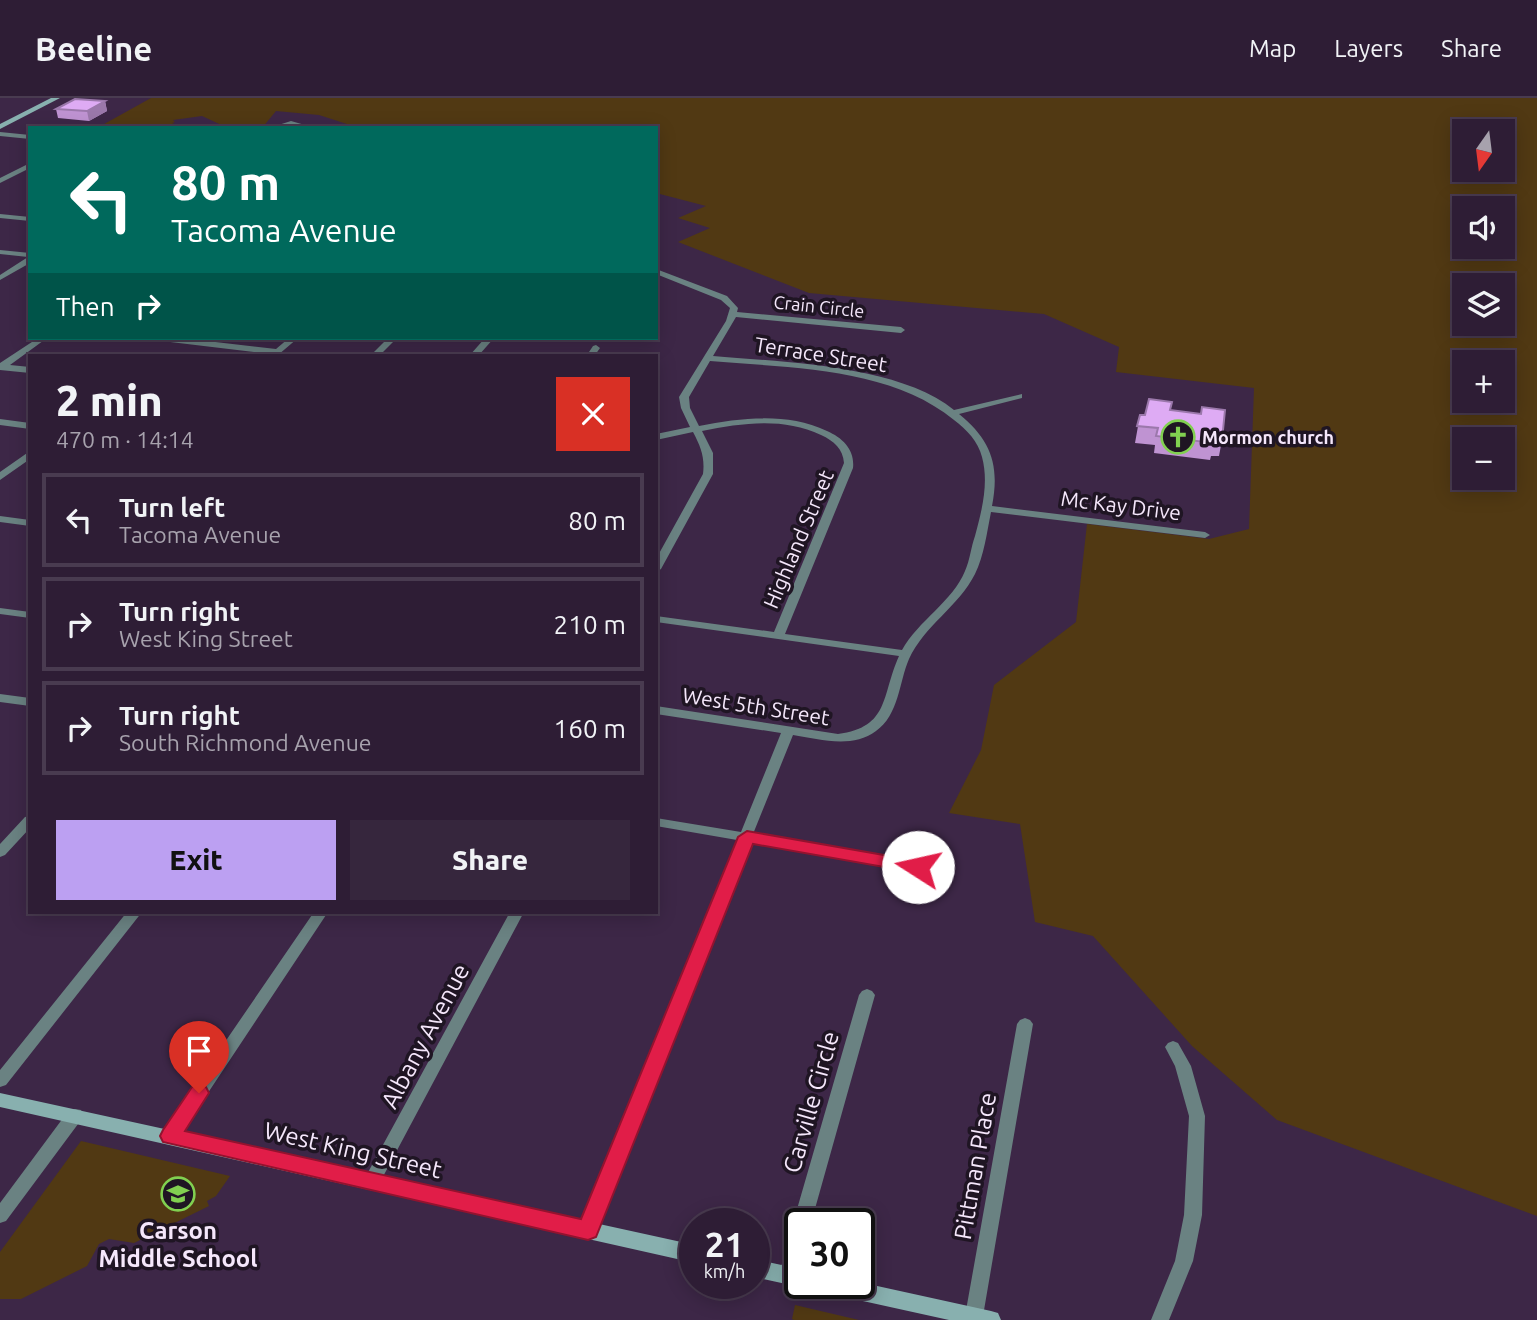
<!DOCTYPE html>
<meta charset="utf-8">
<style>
body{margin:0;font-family:Ubuntu,sans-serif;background:#36263d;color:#f1f3f6;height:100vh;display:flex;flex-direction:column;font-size:26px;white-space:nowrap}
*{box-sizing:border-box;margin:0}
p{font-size:23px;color:#a7a2ad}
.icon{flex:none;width:38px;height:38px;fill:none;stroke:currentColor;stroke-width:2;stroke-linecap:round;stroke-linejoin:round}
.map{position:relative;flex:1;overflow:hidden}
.panel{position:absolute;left:28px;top:256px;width:630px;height:560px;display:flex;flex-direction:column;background:#2e1d35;border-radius:0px;box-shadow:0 4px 18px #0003,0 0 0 2px #493b50}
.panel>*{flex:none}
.guide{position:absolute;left:28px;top:28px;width:630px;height:214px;border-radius:0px;box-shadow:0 4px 18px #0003,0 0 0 2px #493b50;background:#00695c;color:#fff;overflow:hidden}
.needle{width:46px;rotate:194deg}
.controls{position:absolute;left:1452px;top:21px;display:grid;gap:14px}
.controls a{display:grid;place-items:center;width:63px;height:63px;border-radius:0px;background:#2e1d35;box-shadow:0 4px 18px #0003,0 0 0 2px #493b50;font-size:35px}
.speed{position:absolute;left:679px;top:1110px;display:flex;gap:14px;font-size:35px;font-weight:700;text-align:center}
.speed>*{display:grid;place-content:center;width:91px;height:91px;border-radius:50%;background:#2e1d35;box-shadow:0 4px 18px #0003,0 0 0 2px #493b50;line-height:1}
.speed small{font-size:18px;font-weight:400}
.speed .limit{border:4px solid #111;border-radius:10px;background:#fff;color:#111}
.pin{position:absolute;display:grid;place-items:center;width:60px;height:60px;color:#fff;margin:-72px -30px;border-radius:50% 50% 50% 0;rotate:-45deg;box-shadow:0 0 7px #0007}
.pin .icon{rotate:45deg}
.me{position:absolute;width:77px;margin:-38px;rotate:280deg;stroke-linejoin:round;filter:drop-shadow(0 0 5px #0008)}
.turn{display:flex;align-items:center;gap:24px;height:147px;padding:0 28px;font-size:32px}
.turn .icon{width:91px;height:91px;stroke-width:2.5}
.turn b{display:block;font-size:49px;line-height:60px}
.then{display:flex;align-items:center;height:66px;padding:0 28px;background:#0003;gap:14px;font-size:26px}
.round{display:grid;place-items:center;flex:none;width:74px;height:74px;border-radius:0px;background:#36263d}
.head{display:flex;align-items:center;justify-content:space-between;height:119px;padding:0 28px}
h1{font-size:42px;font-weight:800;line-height:52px}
.action{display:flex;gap:14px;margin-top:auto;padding:14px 28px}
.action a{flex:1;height:80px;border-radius:0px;background:#bca0f2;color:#111;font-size:28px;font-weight:800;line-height:80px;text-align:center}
.action a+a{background:#36263d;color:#f1f3f6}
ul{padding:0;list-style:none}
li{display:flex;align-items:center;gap:21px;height:94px;margin:0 14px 10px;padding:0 14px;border:4px solid #493b50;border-radius:0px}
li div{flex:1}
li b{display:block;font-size:26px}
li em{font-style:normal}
header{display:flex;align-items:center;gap:42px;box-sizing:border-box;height:98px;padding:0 35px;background:#2e1d35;border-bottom:2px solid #493b50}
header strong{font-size:33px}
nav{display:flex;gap:38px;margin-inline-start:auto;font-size:24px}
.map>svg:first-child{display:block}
.green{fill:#513913;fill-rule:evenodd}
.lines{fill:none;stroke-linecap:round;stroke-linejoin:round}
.street{fill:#6a8282;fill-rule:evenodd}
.secondary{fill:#88b0af;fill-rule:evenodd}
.wall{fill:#bf93d2}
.shaded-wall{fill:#9b78ab}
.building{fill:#deabf4;stroke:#9b78ab;stroke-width:2}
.route{fill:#e11d48;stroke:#92132f;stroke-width:2}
.labels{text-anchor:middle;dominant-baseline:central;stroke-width:7;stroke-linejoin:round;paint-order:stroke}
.far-street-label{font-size:18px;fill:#f5e7fb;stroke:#1f1523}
.far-poi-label{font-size:18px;font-weight:bold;fill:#f5e7fb;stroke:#1f1523;text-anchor:start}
.street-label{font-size:21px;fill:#f5e7fb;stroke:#1f1523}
.near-street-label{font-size:24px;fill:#f5e7fb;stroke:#1f1523}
.near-poi-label{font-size:24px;font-weight:bold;fill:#f5e7fb;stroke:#1f1523}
</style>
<header>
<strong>Beeline</strong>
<nav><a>Map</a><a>Layers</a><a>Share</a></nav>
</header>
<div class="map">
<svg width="1537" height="1222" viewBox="0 0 1537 1222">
<rect width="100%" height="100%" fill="#3d2747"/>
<path class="green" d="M151,0h1386v1118l-260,-96 -85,-74 -99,-110 -58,-14 -15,-98 -71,-11 32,-63 13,-65 82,-63 11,-98 122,15 40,-10 5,-141 -138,-16 3,-25 -75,-33 -235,-21 -131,-51 32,-14 -32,-10 28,-12 -50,-13v-65h-281l-25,-3 -31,-10 -43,-4 -14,17h-34l-26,-12 -29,4 2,2 -3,1 5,2 -9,3h-71zM1465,33h38v39h-38zM1465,110h38v39h-38zM1465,187h38v39h-38zM1465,264h38v39h-38zM1465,341h38v39h-38z
M81,1043l149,35 -14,20 -9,5 2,5 -75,37 -25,-4 -10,5 -12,22 -66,33h-21v-47z
M795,1207l64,15h-65l-2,-1z"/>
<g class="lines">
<path class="street" d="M291,23l21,6 1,1 -22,-3 -22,3z
M0,34l30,3v4l-30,-3z
M30,65v5l-30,15v-5z
M0,116l30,3v4l-30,-3z
M0,152l30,3v10l-30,17v-5l28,-18 -28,-3z
M656,171l71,27 11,12 -1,4 164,15 4,3 -4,3 -165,-16 -23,39c69,6 186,9 241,54l68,-16v4l-63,16c32,26 41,51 33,92l213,26 5,3 -5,3 -214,-26c-4,20 -7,44 -16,62 -16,32 -51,52 -66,85 -10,23 -10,56 -33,72 -24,18 -57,8 -83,4l-40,99 165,28 5,2 2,3 -2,3 -5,2 -168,-29 -153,387 -3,5 -6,2 -6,-2 -3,-5 158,-390 -81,-14v-8l85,14 40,-99 -125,-19v-8l182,28c52,-7 43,-38 61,-78l-243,-34v-6l118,16 70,-169c-1,-14 -10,-22 -23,-28 -38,-18 -79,-12 -119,-4l11,22v21l-52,95 -5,3v-13l47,-85c2,-16 -2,-27 -10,-42l-37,8v-6l34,-7 -9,-19 -2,-11 47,-76 4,-13 -9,-8 -65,-26zM710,263c79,7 180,6 244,59 13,10 24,21 28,37 7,26 0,53 -7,79 -4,11 -5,24 -10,35 -12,30 -47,50 -63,79l-117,-16 68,-166c2,-18 -10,-30 -26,-37 -41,-19 -85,-13 -128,-5l-9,-18 -1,-11z
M38,240h9l-37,27 20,2v6l-30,-3v-7z
M158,240h23l95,11 13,-11h9l-20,17 -116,-14z
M388,240h9l-17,17h-9z
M485,240h9l-15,17h-9z
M596,247l4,3 -5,7h-8l6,-9z
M0,321l30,4v6l-30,-4z
M30,353v8l-30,21v-8z
M0,418l30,4v6l-30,-4z
M0,510l30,4v6l-30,-4z
M0,596l30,4v8l-30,-4z
M30,718v12l-25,27 -5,2v-13l25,-27z
M127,814h15l-136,173 -6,2v-17z
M314,814h14l-152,229 -6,2 -6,-2 -2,-5 2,-5z
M510,814h14l-146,274 -6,2 -6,-2 -2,-5 2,-5z
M867,891l5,2 3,4 -64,228h-11c0,20 2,39 -7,57l-6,3 -6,-3 -3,-5 17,-49 -2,-3 66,-228 3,-4z
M1025,920l5,2 3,4 -50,292 -2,4h-14l-2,-4 52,-292 3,-4z
M1173,943l5,2 13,23 14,50 -3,99 -9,46 -24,59h-18l24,-59 9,-46 5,-99 -14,-50 -10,-19 3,-4z
M75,1011l6,1 2,5 -2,5 -75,101 -6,2v-20l69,-93z"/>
<path class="secondary" d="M51,0h9l-60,31v-5z
M0,995l695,152v18l-695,-156z
M754,1161l46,10v14h8l-8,4 -46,-10z
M859,1184l132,29 7,2 3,7h-52l-127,-28 -7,-3 -3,-6z"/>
</g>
<path class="wall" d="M105,3l2,10 -18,10 -31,-3 -2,-9z
M1170,312l52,30 -3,16h-8l-1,4 -56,-7 1,-8 -20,-2 5,-28h5z"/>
<path class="shaded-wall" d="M105,3l2,10 -18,10 -2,-10z"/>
<path class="building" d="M75,1l30,2 -18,10 -31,-2z
M1149,301l23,3 -2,8 31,4 1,-7 23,3 -3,30 -8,-1 -1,4 -57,-7 2,-8 -21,-2 3,-11h5z"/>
<path class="route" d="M747,733l171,30 9,6 -9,6 -165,-29 -157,393 -8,3 -425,-98 -3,-6 3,-6 29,-43 7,-2 7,2 3,6 -24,38 396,88 157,-382z"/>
<defs>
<symbol id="church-ring" viewBox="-11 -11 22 22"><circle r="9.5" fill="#1f1523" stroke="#81d050" stroke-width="1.5"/><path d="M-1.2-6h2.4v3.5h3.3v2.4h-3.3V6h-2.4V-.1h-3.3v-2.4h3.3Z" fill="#81d050"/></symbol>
<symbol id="school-ring" viewBox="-11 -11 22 22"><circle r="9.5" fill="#1f1523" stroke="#81d050" stroke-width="1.5"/><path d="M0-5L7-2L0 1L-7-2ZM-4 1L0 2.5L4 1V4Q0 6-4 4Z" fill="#81d050"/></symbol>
</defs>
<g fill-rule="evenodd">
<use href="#church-ring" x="1159" y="320" width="38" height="38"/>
<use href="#school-ring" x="159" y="1077" width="38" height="38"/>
</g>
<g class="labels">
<g class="far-street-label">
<text transform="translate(819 208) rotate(6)">Crain Circle</text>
</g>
<g class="far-poi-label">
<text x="1202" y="339">Mormon church</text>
</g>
<g class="street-label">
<text transform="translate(821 256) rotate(9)">Terrace Street</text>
<text transform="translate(1121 407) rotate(7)">Mc Kay Drive</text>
<text transform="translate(798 441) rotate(-67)">Highland Street</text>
<text transform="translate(756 608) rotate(9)">West 5th Street</text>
</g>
<g class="near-street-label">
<text transform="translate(425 938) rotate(-62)">Albany Avenue</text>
<text transform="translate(811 1004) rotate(-74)">Carville Circle</text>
<text transform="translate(353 1052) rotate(13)">West King Street</text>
<text transform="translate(975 1068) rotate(-80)">Pittman Place</text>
</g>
<g class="near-poi-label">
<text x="178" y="1132">Carson<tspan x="178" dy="28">Middle School</tspan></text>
</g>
</g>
</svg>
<div class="controls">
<a><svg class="needle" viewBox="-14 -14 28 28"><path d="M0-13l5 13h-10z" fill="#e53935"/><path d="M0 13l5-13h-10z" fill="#a7a2ad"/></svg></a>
<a><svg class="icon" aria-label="sound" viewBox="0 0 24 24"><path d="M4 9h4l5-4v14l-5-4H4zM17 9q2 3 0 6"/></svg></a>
<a><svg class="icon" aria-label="layers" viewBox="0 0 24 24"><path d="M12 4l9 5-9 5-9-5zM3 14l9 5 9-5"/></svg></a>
<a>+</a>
<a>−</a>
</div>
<div class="speed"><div>21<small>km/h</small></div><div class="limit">30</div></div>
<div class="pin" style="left:199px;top:995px;background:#d93025"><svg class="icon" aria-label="arrive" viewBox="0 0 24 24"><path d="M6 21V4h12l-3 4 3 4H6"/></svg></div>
<svg class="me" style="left:918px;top:769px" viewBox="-20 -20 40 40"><circle r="19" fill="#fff"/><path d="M0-13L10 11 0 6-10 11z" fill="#e11d48"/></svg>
<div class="guide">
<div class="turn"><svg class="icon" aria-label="left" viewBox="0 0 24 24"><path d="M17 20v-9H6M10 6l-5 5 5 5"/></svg><div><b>80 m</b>Tacoma Avenue</div></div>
<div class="then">Then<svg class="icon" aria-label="right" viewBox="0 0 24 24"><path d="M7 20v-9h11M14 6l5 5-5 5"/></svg></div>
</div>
<section class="panel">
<div class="head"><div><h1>2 min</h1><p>470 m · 14:14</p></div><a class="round" style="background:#d93025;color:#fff"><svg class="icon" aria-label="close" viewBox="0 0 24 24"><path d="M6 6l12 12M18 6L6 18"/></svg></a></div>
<ul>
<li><svg class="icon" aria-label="left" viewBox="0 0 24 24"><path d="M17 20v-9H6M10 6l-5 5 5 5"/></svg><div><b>Turn left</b><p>Tacoma Avenue</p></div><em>80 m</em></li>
<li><svg class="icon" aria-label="right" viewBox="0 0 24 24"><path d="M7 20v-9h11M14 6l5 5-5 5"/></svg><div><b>Turn right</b><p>West King Street</p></div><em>210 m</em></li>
<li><svg class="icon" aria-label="right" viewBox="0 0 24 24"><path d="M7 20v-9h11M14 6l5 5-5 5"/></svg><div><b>Turn right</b><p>South Richmond Avenue</p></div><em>160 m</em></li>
</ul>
<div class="action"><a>Exit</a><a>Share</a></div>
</section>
</div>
